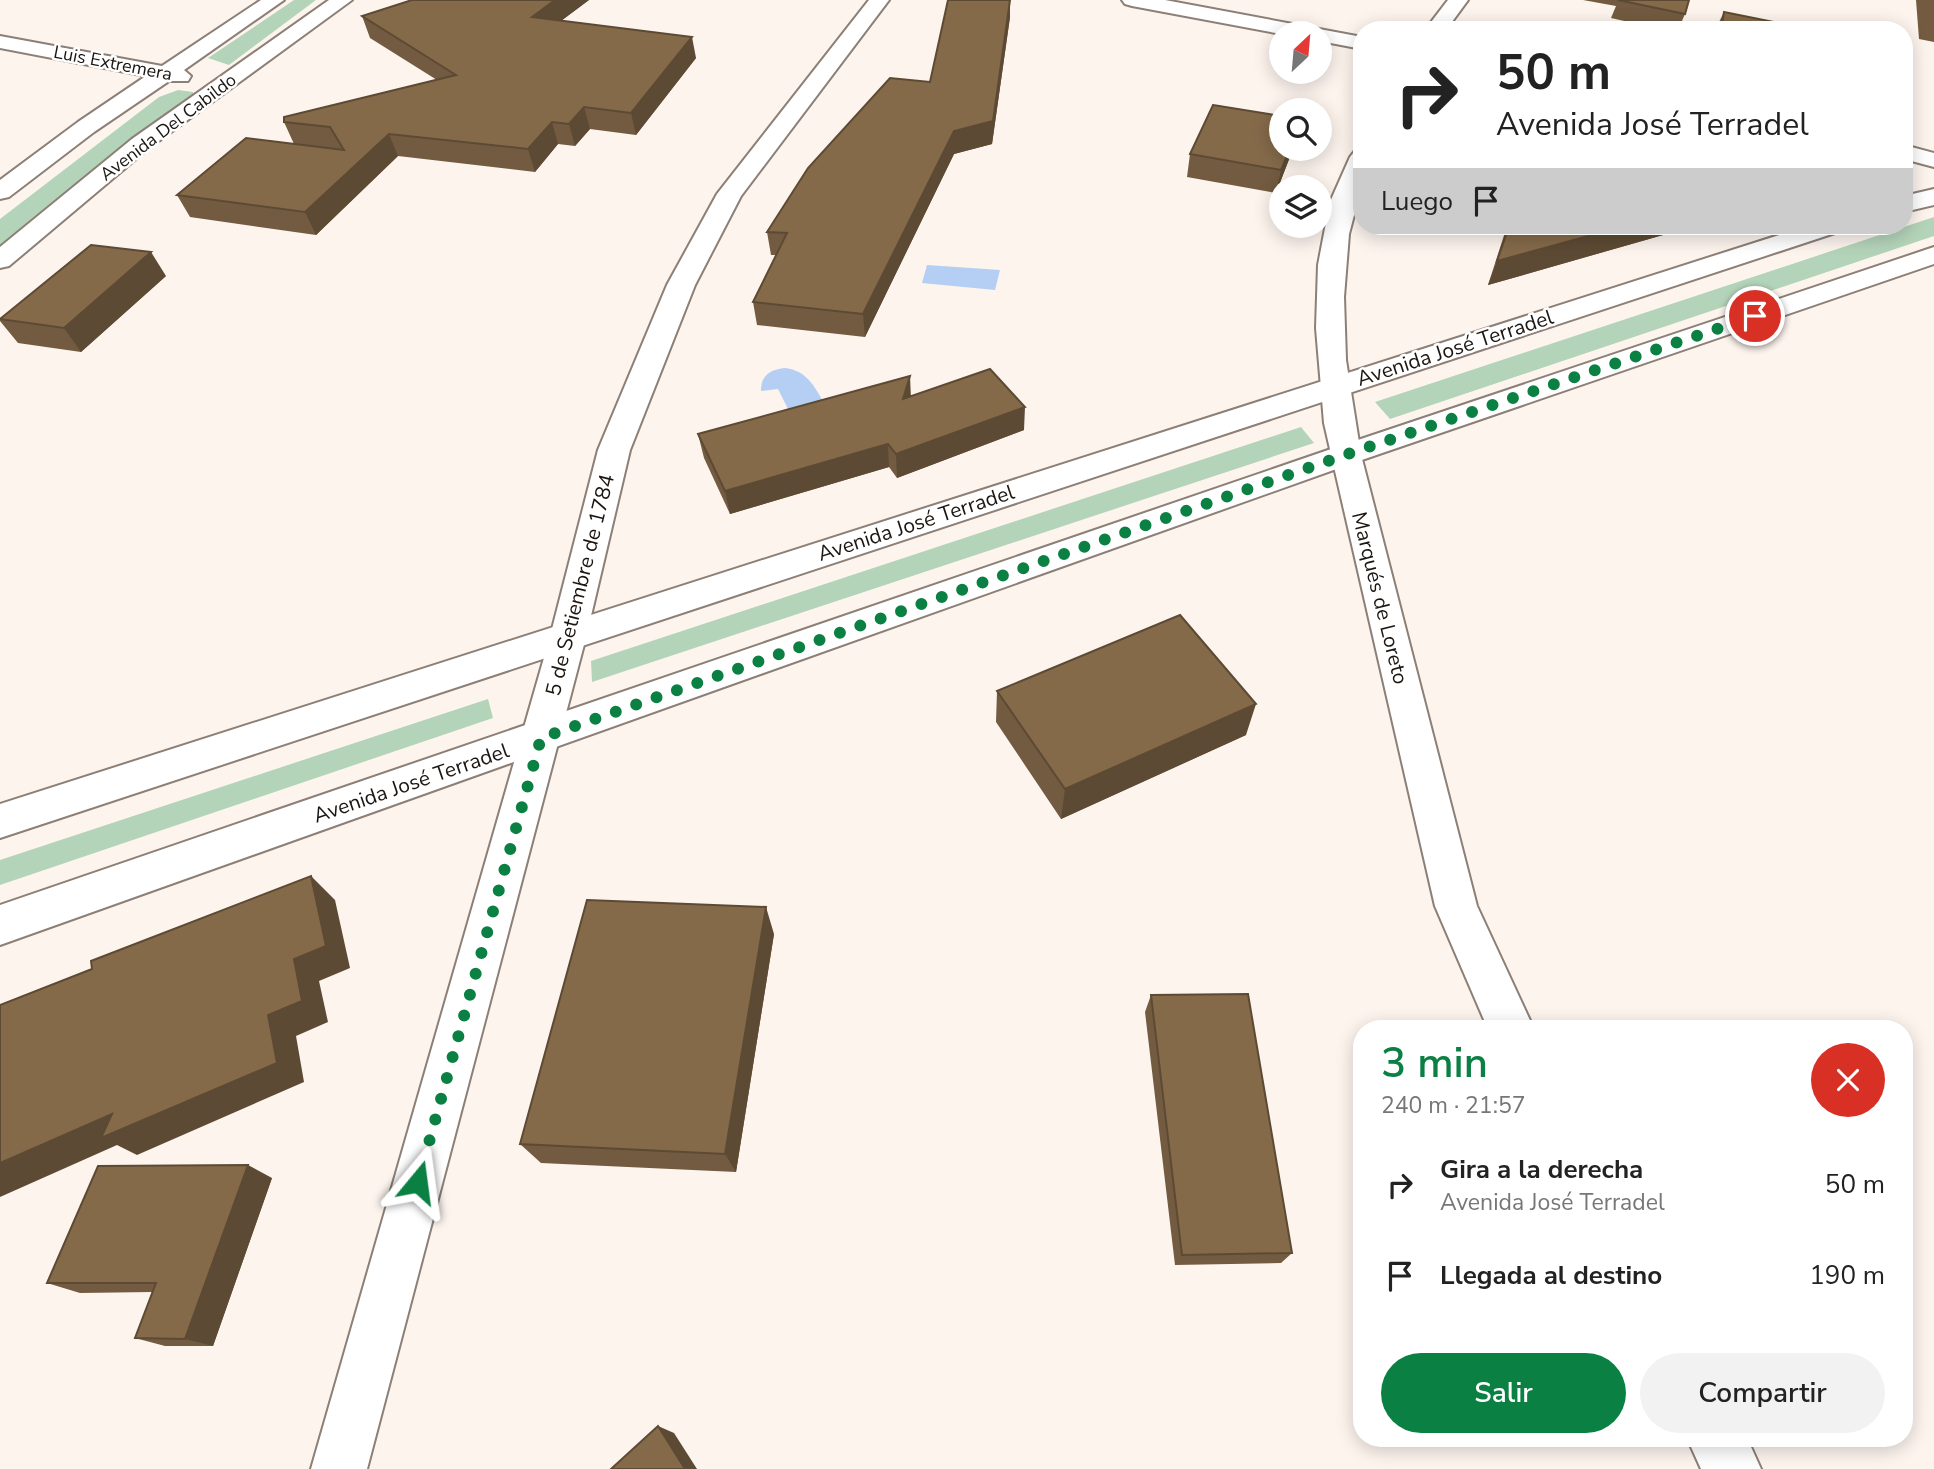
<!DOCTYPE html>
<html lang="es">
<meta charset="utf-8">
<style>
body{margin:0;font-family:"Nunito Sans",sans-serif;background:#f2f2f2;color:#222;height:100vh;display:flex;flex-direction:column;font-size:26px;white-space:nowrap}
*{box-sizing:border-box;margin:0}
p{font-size:23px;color:#767676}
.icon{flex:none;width:38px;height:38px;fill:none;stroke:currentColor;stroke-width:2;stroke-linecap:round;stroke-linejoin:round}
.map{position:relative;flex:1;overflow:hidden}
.panel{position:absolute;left:1353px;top:1020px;width:560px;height:427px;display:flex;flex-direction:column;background:#fff;border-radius:28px;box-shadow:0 4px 18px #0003}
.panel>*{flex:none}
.banner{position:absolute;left:1353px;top:21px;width:560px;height:214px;border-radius:28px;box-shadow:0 4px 18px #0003;background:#fff;color:#222;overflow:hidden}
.needle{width:46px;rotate:26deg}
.controls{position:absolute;left:1269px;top:21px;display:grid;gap:14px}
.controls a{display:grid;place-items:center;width:63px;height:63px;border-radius:50%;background:#fff;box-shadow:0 4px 18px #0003;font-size:35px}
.pin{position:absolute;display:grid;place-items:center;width:60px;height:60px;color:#fff;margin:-30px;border:4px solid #fff;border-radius:50%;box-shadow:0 2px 7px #0007}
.me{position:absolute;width:77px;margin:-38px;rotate:16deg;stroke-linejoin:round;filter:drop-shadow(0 0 5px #0008)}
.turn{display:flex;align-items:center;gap:24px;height:147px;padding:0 28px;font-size:32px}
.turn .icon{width:91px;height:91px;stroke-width:2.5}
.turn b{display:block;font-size:49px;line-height:60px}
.then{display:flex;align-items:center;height:66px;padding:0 28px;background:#0003;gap:14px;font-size:26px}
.round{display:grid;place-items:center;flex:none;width:74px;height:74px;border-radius:37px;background:#f2f2f2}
.summary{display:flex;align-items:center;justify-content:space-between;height:119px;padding:0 28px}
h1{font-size:42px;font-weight:600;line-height:52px;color:#0b8043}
.cta{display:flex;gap:14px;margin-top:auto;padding:14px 28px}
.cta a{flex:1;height:80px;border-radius:42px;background:#0b8043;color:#fff;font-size:28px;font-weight:600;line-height:80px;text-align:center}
.cta a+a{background:#f2f2f2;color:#222}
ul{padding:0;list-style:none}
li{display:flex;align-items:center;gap:21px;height:91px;padding:0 28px}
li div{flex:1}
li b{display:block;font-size:26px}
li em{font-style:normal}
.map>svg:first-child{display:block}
.green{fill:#b4d4b9}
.water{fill:#b4cff3}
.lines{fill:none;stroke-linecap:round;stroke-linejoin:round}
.street-casing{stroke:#8c7f76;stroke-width:4}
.secondary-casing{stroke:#8c7f76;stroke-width:4}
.street{fill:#fff;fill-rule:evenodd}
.secondary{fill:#fff;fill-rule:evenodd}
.wall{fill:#725b40}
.shaded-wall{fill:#5d4a34}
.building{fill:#856a4a;stroke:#5d4a34;stroke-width:2}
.route{stroke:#0b8043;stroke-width:12;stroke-dasharray:0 21.6}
.labels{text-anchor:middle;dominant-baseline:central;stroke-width:5;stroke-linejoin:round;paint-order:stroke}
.far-street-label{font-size:18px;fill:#1b1612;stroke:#fff}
.street-label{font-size:21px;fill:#1b1612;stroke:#fff}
</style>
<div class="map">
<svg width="1934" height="1469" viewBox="0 0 1934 1469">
<rect width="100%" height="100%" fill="#fdf4ee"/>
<path class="green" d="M294,0h22l-87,65 -21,-7z
M178,90l15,2 1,4 -194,150v-27l159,-122z
M1934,217v19l-544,183 -15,-17z
M1301,427l13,16 -722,239 -1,-21z
M488,699l5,19 -493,167v-25z"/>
<path class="water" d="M927,265l73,5 -5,20 -73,-7z
M784,368c25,2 32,22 44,42l-35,9 -15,-30 -17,2c0,-16 9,-21 23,-23z"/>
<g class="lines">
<defs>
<path id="street" d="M261,0h23l-100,70 7,6 -3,5h-19l-75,51 -85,65 -9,2v-19l78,-58 68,-46 -146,-28v-12l162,30z
M329,0h23l-204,149 -139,117 -9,2v-21l132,-108z
M869,0h20l-148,196 -46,89 -65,165 -44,187 -219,832h-56l239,-832 48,-187 69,-165 50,-91z
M1122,0h43l197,37v12l-42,-8v-8l-39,1 -149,-28 -7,-2z
M1448,0h20l-22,30h-21z
M1904,145l30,8v14l-30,-8z
M1362,150v35l-13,49 -5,63 2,63 15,95 116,451 57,123h-46l-53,-123 -111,-483 -8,-95 2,-63 12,-63 20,-45 4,-5z
M1687,1438h60l14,31h-60z"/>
<path id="secondary" d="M1934,189v16l-30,7v-16z
M1807,226h38l-4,5 -1841,607v-34z
M1934,247v17l-578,198 -1356,483v-40l1334,-457z"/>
</defs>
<use href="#street" class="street-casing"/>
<use href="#secondary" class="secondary-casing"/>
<use href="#street" class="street"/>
<use href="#secondary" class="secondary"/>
</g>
<path class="wall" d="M412,0h177l-28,21 135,37 -60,77 -46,-6 -15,17 -17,-2 -23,28 -137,-16 -82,79 -126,-18 -13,-22 117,-51 -10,-22 153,-42 -67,-42 -8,-22z
M1583,0h106l-4,14 -7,16h-14l-53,-12 5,-12z
M1916,0h18v42l-15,-3z
M1724,12l78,18h-87z
M1010,17l-18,127 -38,10 -89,183 -108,-12 -4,-23 23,-47h-5l-4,-23 163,-150z
M1293,149l-17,44 -89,-16 3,-23z
M1507,226h167l-4,7 -182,52z
M166,276l-85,76 -63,-9 -18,-22v-3z
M911,396l113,34 -127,48 -8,-11 -159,47 -26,-56 -6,-24z
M997,691l249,44 -185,84 -65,-97z
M774,934l-38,238 -195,-9 -21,-19z
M1151,995l141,258 -11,10 -106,2 -30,-253z
M272,1178l-59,168h-48l-30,-8 17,-46 -72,1 -33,-10z"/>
<path class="shaded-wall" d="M555,0h34l-51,38 -6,-21z
M1010,0v17l-18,127 -38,10 -89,183 -2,-23 91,-183z
M692,37l4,21 -60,77 -5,-22z
M584,107l6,22 -15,17 -6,-22z
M552,122l6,22 -23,28 -7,-23z
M389,134l9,22 -82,79 -11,-23z
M1290,149h3l-17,44 5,-23z
M1625,226h49l-4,7 -182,52 9,-24z
M1684,226h12l-14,4z
M151,252l15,24 -85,76 -17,-24z
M910,376l1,23h-8z
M1025,407l-1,23 -127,48 -1,-24z
M888,444l1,23 -159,47 -5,-23z
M1256,704l-10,31 -185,84 4,-30z
M311,876l24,24 15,68 -31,13 9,41 -32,14 8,46 -167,73 -20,-10 -117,52v-34l268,-148 26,-56z
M766,907l8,27 -38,238 -11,-18z
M248,1165l24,13 -59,168 -28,-7z
M658,1426l16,7 23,36h-12z"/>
<path class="building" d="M412,0h143l-23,17 160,20 -61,76 -47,-6 -15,17 -17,-2 -24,27 -139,-15 -84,78 -128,-17 69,-57 98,12 -14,-23 -46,-5v-5l172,-42 -94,-59z
M948,0h62l-17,121 -39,10 -91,183 -110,-12 34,-69 -20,-1 41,-64 82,-90 40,4z
M1618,0h71l-4,14z
M1724,12l79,16 -1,2h-81z
M1213,105l68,11v33h9l-9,21 -91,-16z
M1509,226h116l-128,35z
M91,245l60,7 -87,76 -64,-9z
M990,369l35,38 -129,47 -8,-10 -163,47 -27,-57 212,-58 -7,23z
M1180,615l76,89 -191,85 -68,-98z
M311,876l15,70 -32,13 8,42 -34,14 9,48 -176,75 11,-24 -112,49v-158l92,-36 -1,-8z
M587,900l179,7 -41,247 -205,-10z
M1248,994l44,259 -110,2 -31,-260z
M248,1165l-63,174 -50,-1 21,-55h-109l51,-117z
M658,1426l27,43h-74z"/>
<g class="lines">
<path class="route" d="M418,1182l123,-444 804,-283 410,-139"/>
</g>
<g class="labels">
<g class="far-street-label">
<text transform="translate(113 63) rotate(11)">Luis Extremera</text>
<text transform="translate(168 127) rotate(-37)">Avenida Del Cabildo</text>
</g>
<g class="street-label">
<text transform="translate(1455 348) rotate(-18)">Avenida José Terradel</text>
<text transform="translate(916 523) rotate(-18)">Avenida José Terradel</text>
<text transform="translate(580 585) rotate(-76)">5 de Setiembre de 1784</text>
<text transform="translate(1380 598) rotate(76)">Marqués de Loreto</text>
<text transform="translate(411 783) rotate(-19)">Avenida José Terradel</text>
</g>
</g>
</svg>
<div class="controls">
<a><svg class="needle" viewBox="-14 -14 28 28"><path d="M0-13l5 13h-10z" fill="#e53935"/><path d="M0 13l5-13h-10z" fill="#767676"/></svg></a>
<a><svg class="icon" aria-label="search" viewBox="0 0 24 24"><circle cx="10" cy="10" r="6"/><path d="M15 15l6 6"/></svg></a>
<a><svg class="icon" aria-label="layers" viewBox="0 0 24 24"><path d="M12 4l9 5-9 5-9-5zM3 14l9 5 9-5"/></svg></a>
</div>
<div class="pin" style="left:1755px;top:316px;background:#d93025"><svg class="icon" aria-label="arrive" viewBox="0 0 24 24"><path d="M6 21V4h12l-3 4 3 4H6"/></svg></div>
<svg class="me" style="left:418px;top:1182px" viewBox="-20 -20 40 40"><path d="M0-17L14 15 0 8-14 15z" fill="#0b8043" stroke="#fff" stroke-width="4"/></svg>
<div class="banner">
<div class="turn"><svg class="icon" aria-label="right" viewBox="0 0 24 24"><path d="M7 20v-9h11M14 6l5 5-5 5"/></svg><div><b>50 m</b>Avenida José Terradel</div></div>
<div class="then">Luego<svg class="icon" aria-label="arrive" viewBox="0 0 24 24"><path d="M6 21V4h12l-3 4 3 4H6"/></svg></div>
</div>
<section class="panel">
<div class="summary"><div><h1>3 min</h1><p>240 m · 21:57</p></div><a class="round" style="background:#d93025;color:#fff"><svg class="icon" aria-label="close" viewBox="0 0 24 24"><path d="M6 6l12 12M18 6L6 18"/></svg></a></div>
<ul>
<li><svg class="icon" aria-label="right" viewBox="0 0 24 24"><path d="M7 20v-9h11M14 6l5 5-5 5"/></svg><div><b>Gira a la derecha</b><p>Avenida José Terradel</p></div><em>50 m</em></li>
<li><svg class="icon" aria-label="arrive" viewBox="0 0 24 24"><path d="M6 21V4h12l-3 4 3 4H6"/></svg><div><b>Llegada al destino</b></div><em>190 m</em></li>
</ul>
<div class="cta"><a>Salir</a><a>Compartir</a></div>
</section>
</div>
